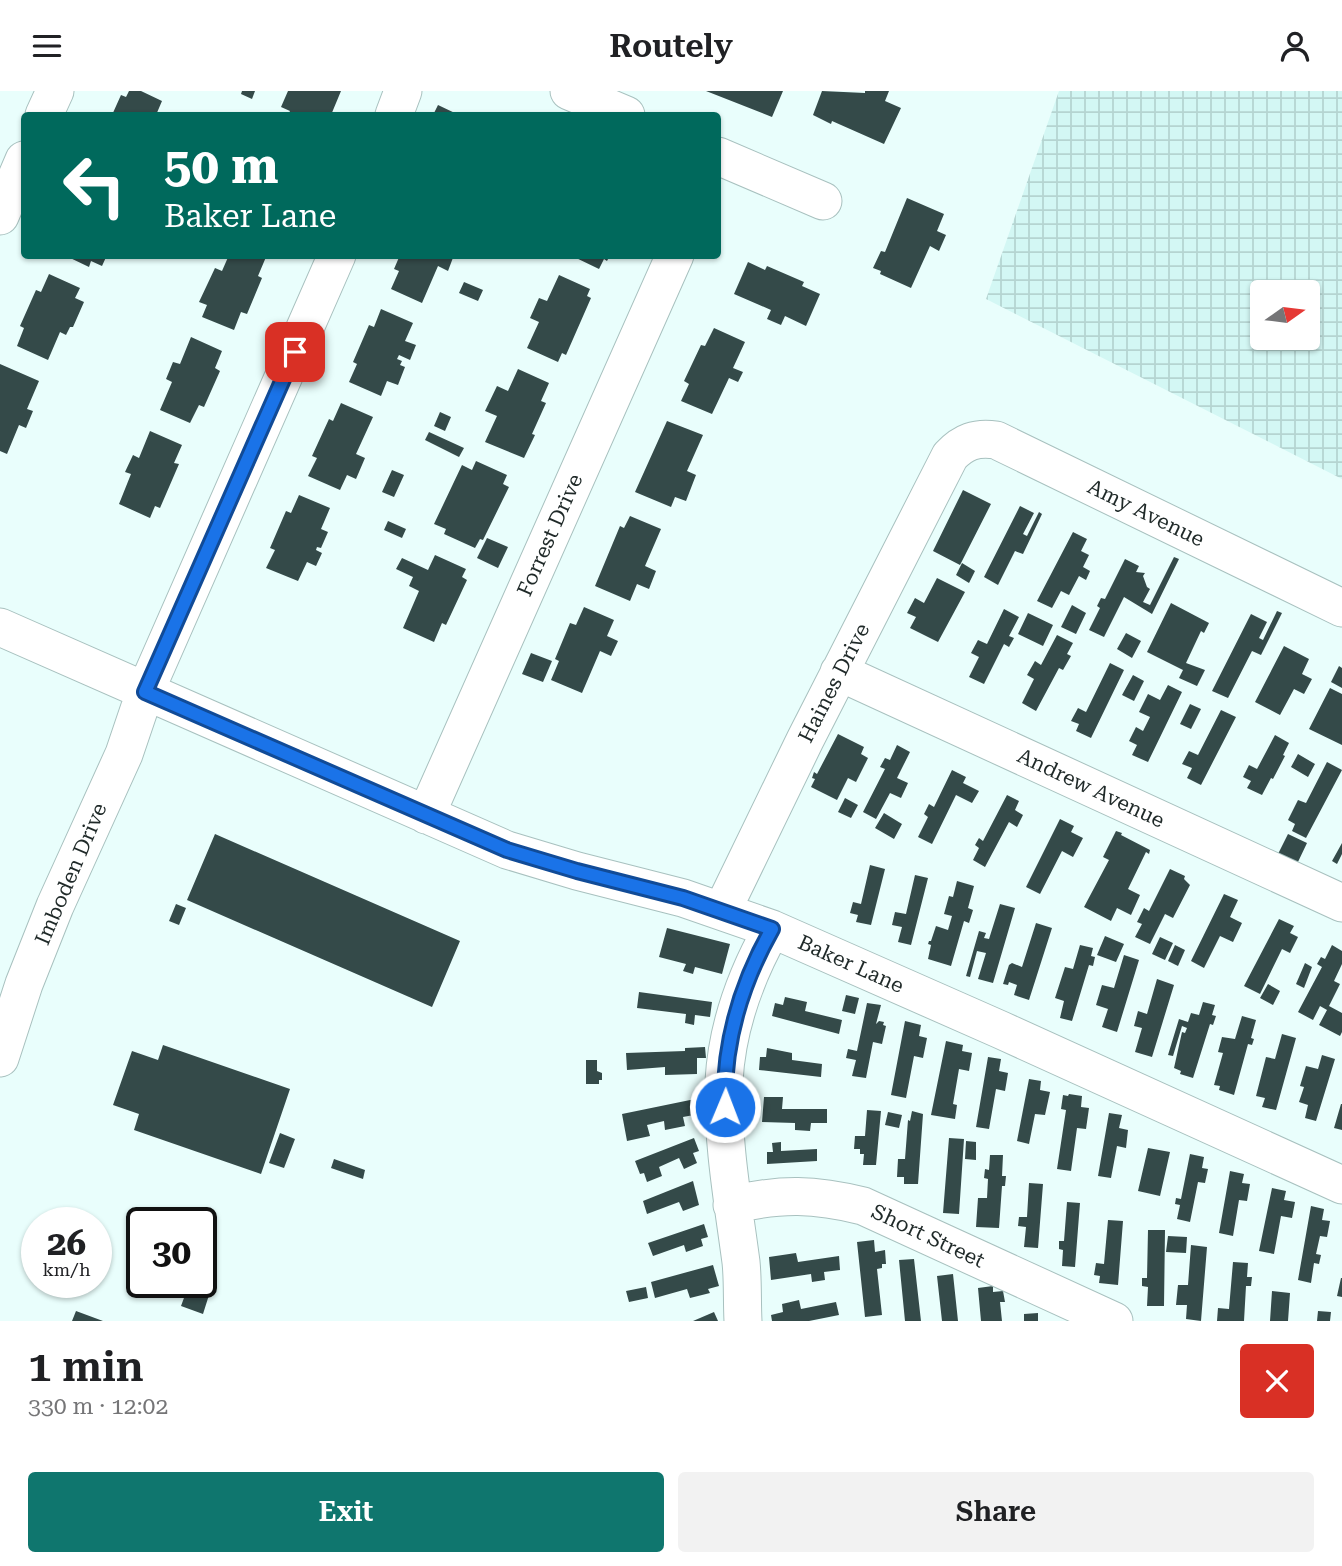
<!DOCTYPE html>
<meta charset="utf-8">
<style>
body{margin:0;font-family:"Roboto Serif",serif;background:#f2f2f2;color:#202124;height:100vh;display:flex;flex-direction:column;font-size:26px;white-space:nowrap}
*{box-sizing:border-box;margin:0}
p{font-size:23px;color:#757577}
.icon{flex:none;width:38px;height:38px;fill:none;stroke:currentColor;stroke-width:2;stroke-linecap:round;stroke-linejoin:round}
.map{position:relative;height:1230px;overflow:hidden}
.side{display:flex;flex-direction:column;background:#fff;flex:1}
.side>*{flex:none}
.top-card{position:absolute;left:21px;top:21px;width:700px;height:147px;border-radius:7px;box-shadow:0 2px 5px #0004;background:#00695c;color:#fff;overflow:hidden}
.needle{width:46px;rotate:76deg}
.buttons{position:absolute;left:1250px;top:189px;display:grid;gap:14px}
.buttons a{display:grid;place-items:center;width:70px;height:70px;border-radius:7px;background:#fff;box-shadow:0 2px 5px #0004;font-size:35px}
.speed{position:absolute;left:21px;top:1116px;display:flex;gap:14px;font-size:35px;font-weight:700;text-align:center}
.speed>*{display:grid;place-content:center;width:91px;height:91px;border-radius:50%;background:#fff;box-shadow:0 2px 5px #0004;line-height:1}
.speed small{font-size:18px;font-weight:400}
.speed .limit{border:4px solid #111;border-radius:10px;background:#fff;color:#111}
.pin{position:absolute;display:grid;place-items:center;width:60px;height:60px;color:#fff;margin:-30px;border-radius:14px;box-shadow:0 4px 10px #0006}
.me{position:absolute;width:77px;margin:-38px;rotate:1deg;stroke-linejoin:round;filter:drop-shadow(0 0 5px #0008)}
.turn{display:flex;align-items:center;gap:24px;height:147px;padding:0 28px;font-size:32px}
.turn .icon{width:91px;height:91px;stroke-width:2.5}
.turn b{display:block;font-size:49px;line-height:60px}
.round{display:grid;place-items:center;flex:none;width:74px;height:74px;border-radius:7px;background:#f2f2f2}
.summary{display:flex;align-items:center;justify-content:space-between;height:119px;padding:0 28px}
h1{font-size:42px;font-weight:600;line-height:52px}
.primary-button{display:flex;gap:14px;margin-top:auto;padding:14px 28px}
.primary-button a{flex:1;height:80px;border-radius:7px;background:#0f766e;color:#fff;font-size:28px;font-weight:600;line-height:80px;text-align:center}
.primary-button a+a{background:#f2f2f2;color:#202124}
header{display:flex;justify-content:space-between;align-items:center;height:91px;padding:0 28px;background:#fff;font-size:32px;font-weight:600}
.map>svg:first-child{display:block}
.industrial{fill:url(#industrial-grid);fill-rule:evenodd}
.building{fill:#344a49}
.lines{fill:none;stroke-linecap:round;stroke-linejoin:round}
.minor-casing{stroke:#a8c1bf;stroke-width:39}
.minor{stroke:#fff;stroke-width:37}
.route-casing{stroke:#114b97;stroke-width:18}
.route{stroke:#1a73e8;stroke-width:12}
.labels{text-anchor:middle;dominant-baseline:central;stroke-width:7;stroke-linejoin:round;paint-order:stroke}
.street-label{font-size:21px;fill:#1f2928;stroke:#fff}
</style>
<header><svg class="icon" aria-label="menu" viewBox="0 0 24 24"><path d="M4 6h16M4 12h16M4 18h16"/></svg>Routely<svg class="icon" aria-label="person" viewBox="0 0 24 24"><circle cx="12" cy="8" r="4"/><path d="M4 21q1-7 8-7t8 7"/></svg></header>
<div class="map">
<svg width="1342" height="1230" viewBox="0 0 1342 1230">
<defs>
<pattern id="industrial-grid" width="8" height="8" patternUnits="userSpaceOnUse" patternTransform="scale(1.75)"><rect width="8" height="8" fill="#d3f7f4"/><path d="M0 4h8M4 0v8" fill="none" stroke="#b5d4d1"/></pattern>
</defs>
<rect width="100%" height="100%" fill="#e9fefc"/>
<path class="industrial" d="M1059,0h283v388l-356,-180zM1262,201h45v46h-45z"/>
<path class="building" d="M129,0h12l21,10 -6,14h-44l9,-20 5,2z
M242,0h13l-3,8 -11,-5z
M288,0h53l-10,24h-43l2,-4 -9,-4z
M706,0h77l-11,26z
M822,0l43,2v-2h24l-4,10 16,7 -17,36 -52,-23 -1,3 -18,-9z
M438,14l21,10h-26z
M907,107l37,16 -7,17 9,4 -7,16 -9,-5 -19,42 -31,-14 1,-3 -8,-3 8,-17 4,1z
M64,164h43l-5,11 -11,-5 -2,6z
M229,164l37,2 -8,19 4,2 -15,36 -6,-2 -7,18 -32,-13 5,-12 -8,-3 16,-34 7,3z
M400,164h54l-6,16 -10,-5 -16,37 -31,-14 8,-18 -5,-2z
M570,164h40l-3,6 -3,-2 -5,10z
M748,171l17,8 2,-4 37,16 -2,4 18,8 -14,32 -21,-10 -4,9 -14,-6 4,-9 -37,-16z
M49,183l31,14 -5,10 9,4 -11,25h-3l-4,8 -6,-3 -12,28 -31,-14 7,-18 -4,-2 16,-36 5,2z
M559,184l31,14 -3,7 4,2 -25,57 -4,-2 -4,9 -31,-14 12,-26 -9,-4 9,-20 8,3z
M464,191l19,8 -5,11 -19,-8z
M381,218l32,14 -8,18 11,4 -6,15 -11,-5 -2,4 5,2 -2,4 5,2 -7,18 -11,-4 -6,15 -32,-14 8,-18 -4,-2 16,-37 5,2z
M714,237l31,14 -12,26 10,4 -5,10 -9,-4 -17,36 -31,-13 8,-17 -5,-3 17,-36 4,1z
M191,246l31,14 -7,17 5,3 -16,36 -5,-2 -9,18 -30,-13 12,-28 -6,-3 7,-17 7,2z
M0,273l39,17 -12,28 6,2 -7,17 -7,-3 -12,29 -7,-3z
M518,278l31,14 -8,18 5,2 -14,31 3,1 -11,23 -39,-16 12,-26 -12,-5 12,-25 11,5z
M341,312l32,14 -17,37 9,4 -9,21 -9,-4 -7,15 -32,-14 9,-18 -5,-2 17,-37 4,2z
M440,321l11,5 -6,14 -11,-5z
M667,330l36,14 -16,36 9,4 -10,26 -11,-4 -4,10 -36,-15z
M150,340l32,14 -8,18 5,1 -19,44 -5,-2 -5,12 -31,-14 12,-30 -6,-2 8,-17 6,3z
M429,341l35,16 -5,9 -34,-17z
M476,370l31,14 -4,9 6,3 -26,53 -3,-1 -5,9 -31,-14 2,-5 -12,-5 28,-59 10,5z
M392,379l12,5 -10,22 -12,-5z
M963,399l28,14 -31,61 -27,-14z
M299,404l31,13 -9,21 7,3 -7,16 -4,-1 -1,3 6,3 -6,13 -9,-4 -9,19 -32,-13 9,-18 -5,-2 16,-37 5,2z
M1020,415l14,7 -11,21 4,2 12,-24 3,2 -19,40 -8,-3 -17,34 -14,-8z
M630,425l31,13 -16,37 11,5 -7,18 -12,-5 -7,17 -35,-15 25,-60 4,2z
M388,430l18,8 -4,9 -18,-8z
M1073,441l14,7 -6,12 8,4 -6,12 7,4 -4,9 -7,-4 -10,19 -8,-4 -9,17 -15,-7z
M487,447l21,9 -10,21 -21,-10z
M435,464l31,14 -4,8 5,3 -21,45 -4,-2 -8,19 -31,-14 16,-37 -10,-5 4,-9 -17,-8 6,-11 26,12z
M1174,466l5,2 -27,55 -28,-17 -20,40 -15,-7 11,-22 -3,-2 4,-8 4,1 20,-40 14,7 -3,6 9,1 -2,3 4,11 3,2 -7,13 7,3z
M962,472l13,8 -6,12 -13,-8z
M937,487l28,14 -27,50 -28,-14 6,-11 -9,-4 8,-15 9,5z
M1171,512l38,20 -5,10 -3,-2 -15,32 19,7 -8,16 -18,-8 4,-8 -36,-18z
M1072,514l14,8 -10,21 -15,-7z
M584,516l30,13 -7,16 11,5 -7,15 -11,-5 -18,42 -31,-13 8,-19 -4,-2 15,-36 6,2z
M1004,518l15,8 -10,19 5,2 -5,9 -5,-3 -20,40 -15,-7 10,-20 -8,-4 7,-13 9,4z
M1277,520l5,2 -21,42 -9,-4 -24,47 -16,-7 39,-77 16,8 -8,16 4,2z
M1028,522l25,12 -10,21 -25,-12z
M1126,542l15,8 -9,17 -15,-9z
M1057,544l16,8 -6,11 4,2 -8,14 -4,-2 -23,43 -14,-8 12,-24 -7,-4 8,-14 6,4z
M1284,555l25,13 -7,15 10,5 -8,15 -10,-5 -14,26 -25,-13z
M531,562l21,8 -9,21 -21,-8z
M1110,572l14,7 -33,68 -15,-7 3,-7 -8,-3 7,-13 8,4z
M1339,575l3,2v20l-11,-6z
M1133,584l11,6 -10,20 -12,-6z
M1168,594l14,7 -34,70 -16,-7 5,-10 -8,-4 7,-14 7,4 7,-14 -11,-5 9,-18 12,6z
M1330,597l12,6v51l-33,-16z
M1190,613l11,5 -10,20 -11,-5z
M1221,619l15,7 -35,68 -14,-7 5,-10 -10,-4 7,-13 9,4z
M838,643l26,13 -3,7 7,4 -12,24 -8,-4 -11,22 -26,-13 4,-8 -3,-1 2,-6 3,2z
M1275,644l14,8 -6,12 2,1 -12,23 -2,-1 -9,17 -15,-7 4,-7 -8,-4 6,-12 8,4z
M897,654l13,7 -13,26 11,5 -7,15 -11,-5 -14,26 -13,-7 22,-43 -5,-2 5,-9 5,2z
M1298,663l17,10 -7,13 -17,-10z
M1327,671l15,8 -36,68 -14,-7 3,-7 -7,-4 10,-20 8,3z
M952,679l14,7 -3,6 16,8 -7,12 -16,-8 -24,49 -14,-7 10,-20 -4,-3 5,-10 5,3z
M1007,704l12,6 -4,9 8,5 -6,12 -8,-5 -24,45 -12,-7 6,-12 -4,-3 4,-7 4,3z
M845,707l13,7 -7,13 -13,-6z
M884,722l18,11 -8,15 -19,-11z
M1060,728l14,7 -3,6 12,6 -10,19 -11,-6 -22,43 -14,-7z
M1116,740l6,2 -1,2 29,15 -1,4 -3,-2 -18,37 12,6 -9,20 -14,-7 -6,13 -27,-14 25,-47 -6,-3z
M215,743l245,107 -28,66 -245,-107z
M1288,743l19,9 -10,21 -19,-10z
M1342,752v11l-5,10 -5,-3z
M870,774l15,4 -14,56 -15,-3 2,-7 -8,-2 3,-11 8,2z
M1170,778l15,7 -1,3 6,6 -17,33 -8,-4 -15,30 -15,-7 7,-13 -5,-2 7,-14 5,3z
M915,784l13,3 -17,67 -13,-3 4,-15 -10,-2 3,-13 11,2z
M957,790l17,5 -6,22 5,2 -4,13 -5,-2 -13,45 -23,-7 3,-14 -3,-1 1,-3h2l5,-15 12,4 4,-14 -8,-2 5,-18 4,1z
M1224,803l14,6 -8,17 12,6 -9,19 -13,-6 -16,32 -13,-7z
M176,813l10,4 -7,17 -10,-4z
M1000,813l15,4 -22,75 -15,-4 8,-26 -9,-2 -7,26 -4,-1 13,-45 7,2 -2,5 5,1z
M1279,828l15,7 -4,7 8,4 -8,16 -8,-4 -22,45 -16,-8z
M1036,832l16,5 -23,72 -15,-5 3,-10 -8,-3 -1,3 -5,-1 6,-19 3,-2 10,4z
M667,837l63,16 -8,30 -27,-7 -2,7 -10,-3 3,-7 -27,-7z
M1105,845l19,8 -8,18 -19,-7z
M1160,846l13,6 -8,17 -13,-6z
M1080,854l13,3 -2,8 4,1 -2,9 -4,-1 -17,56 -12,-3 4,-17 -9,-3 10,-31 8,2z
M1175,854l10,5 -7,16 -10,-5z
M1332,854l10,6v13l-8,17 6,3 -11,22 13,7v19l-2,4 -21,-11 8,-15 -7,-4 -7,14 -15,-8 24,-45 -5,-3 4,-7 4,2z
M1124,864l15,5 -22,72 -15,-5 6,-18 -12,-4 6,-20 12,3z
M1305,872l7,4 -8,21 -8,-4z
M1157,888l17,6 -22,72 -17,-5 7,-24 -8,-2 4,-15 9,3z
M1268,893l12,7 -7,14 -13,-7z
M639,901l73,10 -2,15 -15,-2 -1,10 -9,-2 1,-9 -49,-6z
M846,904l13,3 -4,16 -13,-3z
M785,906l22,5 -2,9 37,9 -3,14 -67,-18 3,-13 8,2z
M1203,911l12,3 -3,10 4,1 -3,9 -3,-1 -17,54 -13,-4 1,-3 -7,-3 8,-36 3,1 2,-5 -5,-2 -9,30 -5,-1 11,-36 9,3 3,-9 8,2z
M867,912l14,2 -5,19 3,-3 5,1 -1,3 3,1 -4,18 -9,-2 -7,36 -14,-2 4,-16 -10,-2 2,-9 9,2z
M1242,925l14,4 -5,18 3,1 -2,6 -4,-1 -14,51 -15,-5 1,-4 -6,-1 9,-32 -5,-1 4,-15 13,2z
M905,930l16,4 -2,11 8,2 -4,20 -9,-2 -8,42 -15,-3z
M1282,943l14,4 -20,72 -14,-3 3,-9 -9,-2 10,-39 9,2z
M946,950l17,4 -1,6 10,2 -3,18 -10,-2 -6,35 4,1 -2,14 -24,-4z
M163,954l127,44 -29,85 -127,-44 5,-16 -26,-9 19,-54 26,9z
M705,956l1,11h-9v16l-32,1v-8l-38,3 -1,-17 59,-2v-3z
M767,957l25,5v7l30,4 -1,13 -62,-7 1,-13h6z
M1322,964l13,4 -19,62 -11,-3 3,-13 -9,-3 5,-15 -4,-1 6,-20 12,3z
M988,966l13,2 -2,12 9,2 -3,18 -9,-2 -7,40 -13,-2z
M586,969h11v11l5,2v7h-3v4h-13z
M1029,988l12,2 -1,9 10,2 -5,23 -10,-1 -6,30 -12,-3z
M1069,1003l13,2 -1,11 8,1 -3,21 -9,-1 -6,43 -14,-2 9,-59 -5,-1 2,-14 5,1z
M764,1006h19l-1,12h45v14h-16l-1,8 -15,-1v-7l-33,-1z
M695,1008l4,15 -16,3 2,9 -20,4 -1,-9 -17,4 3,11 -23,5 -5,-27z
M1341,1013h1v26l-8,-2z
M867,1019l14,1 -5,54h-13l1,-11h-4v-5h-6l1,-13h10z
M912,1020l11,3 -5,70h-14v-7h-7l1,-18h7l3,-39 2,1z
M888,1021l14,3 -3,13 -14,-3z
M1109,1022l13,2 -3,13 9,2 -2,18 -9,-2 -6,32 -13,-2z
M280,1042l15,6 -11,29 -15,-5z
M694,1047l5,13 -6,2 4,10 -13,6 -5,-11 -20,9 3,9 -15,6 -3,-9 -4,1 -5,-13z
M949,1047l15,1 -5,75 -16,-1z
M966,1050l10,1v18l-11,-1z
M781,1051v9l36,-2v12l-50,3v-12h6l-1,-9z
M1148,1057l22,4 -10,44 -22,-5z
M1190,1063l14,3 -2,11 6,1 -3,14 -7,-1 -8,40 -13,-3 3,-14 -5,-1 1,-6 5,1z
M990,1064h13l-1,21h4l-1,10h-3l-3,42 -23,-1 2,-29h9l1,-19 -4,-1 1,-9 4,1z
M334,1068l31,11 -2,9 -32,-11z
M1230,1080l14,3 -2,9 8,1 -3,17 -8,-1 -6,36 -14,-3z
M693,1090l6,24 -16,6 -4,-9 -32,12 -4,-13z
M1029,1092l14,1 -5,64 -14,-1 2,-20 -8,-1 1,-9h8z
M1272,1097l14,3 -2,9 11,2 -3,16 -11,-2 -7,38 -15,-3z
M1067,1111l13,1 -5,64 -13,-1 1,-16 -4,-1v-8h5z
M1311,1115l13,3 -2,11 8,1 -3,16 -7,-1 -4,18 5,1 -2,9 -5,-1 -3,20 -13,-3z
M1108,1129l15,1 -5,64 -19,-2 1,-7 -6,-1 2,-12 8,1z
M704,1133l4,13 -7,2 2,7 -17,6 -2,-7 -31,11 -5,-13z
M1148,1139h17l-1,76h-17l1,-19 -6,-1v-8h5z
M1168,1145l19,1 -1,16 -20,-1z
M874,1149l1,12 10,-2 1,14h-4v4l-5,1 5,46 -17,2 -8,-75z
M1191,1154l16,2 -6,74 -15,-2 1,-14h-11l2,-20h10z
M796,1162l2,9 41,-6 1,14 -16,2 1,8 -13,2 -1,-8 -40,6 -2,-23z
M914,1168l7,62h-16l-6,-61z
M1233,1171l15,1 -1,14h5l-1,9h-5l-2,35h-27l1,-13 11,1z
M713,1174l6,21 -11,3 2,4 -20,5 -3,-9 -32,9 -4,-16z
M953,1183l5,47h-16l-5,-45z
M1341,1187h1v19l-5,-1z
M993,1195v6l10,-1 2,11h-5l2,19h-21l-3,-33z
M188,1196l21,8 -6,19 -22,-8z
M646,1196l2,11 -19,4 -3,-11z
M1272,1200l18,2 -2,28h-18z
M799,1209l2,9 35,-7 3,13 -30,6h-37l-1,-6 12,-3 -1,-8z
M76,1220l27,10h-31z
M1318,1220l13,1 -1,9h-13z
M714,1221l4,9h-25z
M1038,1222v8h-14v-7z"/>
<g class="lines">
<defs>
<path id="minor" d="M569,0l57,24
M44,24l11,-24
M394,24l9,-24
M718,65l105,45
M0,125l24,-56
M0,536l507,223 70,21 106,27 89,31 229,101 341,155
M839,581l503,231
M426,724l249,-560
M722,820l83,-171 145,-284c13,-14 26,-19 46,-16l346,168
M0,967l24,-74 31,-78 69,-152 21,-62 192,-437
M732,1114c49,-12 83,-11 131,1l251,115
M743,1230c-1,-19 0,-40 -2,-59 -8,-60 -19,-121 -17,-181 3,-54 22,-106 48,-152"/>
</defs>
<use href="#minor" class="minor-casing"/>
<use href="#minor" class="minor"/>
</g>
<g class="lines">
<defs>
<path id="route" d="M295,261l-150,340 362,158 70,21 106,27 89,31c-31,55 -49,114 -47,178"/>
</defs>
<use href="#route" class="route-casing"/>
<use href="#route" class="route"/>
</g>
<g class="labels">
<g class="street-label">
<text transform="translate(1146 422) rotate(26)">Amy Avenue</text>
<text transform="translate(550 444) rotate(-66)">Forrest Drive</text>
<text transform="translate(834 592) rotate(-63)">Haines Drive</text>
<text transform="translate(1091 697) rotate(25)">Andrew Avenue</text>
<text transform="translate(71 783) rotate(-67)">Imboden Drive</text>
<text transform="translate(851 873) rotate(24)">Baker Lane</text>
<text transform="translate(928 1145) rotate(25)">Short Street</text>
</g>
</g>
</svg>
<div class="buttons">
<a><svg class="needle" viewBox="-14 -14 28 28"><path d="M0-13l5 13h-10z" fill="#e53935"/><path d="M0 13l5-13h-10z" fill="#757577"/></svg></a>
</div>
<div class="speed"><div>26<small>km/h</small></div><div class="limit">30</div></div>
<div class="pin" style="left:295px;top:261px;background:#d93025"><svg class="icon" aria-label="arrive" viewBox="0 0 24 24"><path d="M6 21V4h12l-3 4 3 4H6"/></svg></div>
<svg class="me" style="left:725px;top:1016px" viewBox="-20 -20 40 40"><circle r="17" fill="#1a73e8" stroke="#fff" stroke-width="3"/><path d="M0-11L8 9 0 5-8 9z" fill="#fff"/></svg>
<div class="top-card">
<div class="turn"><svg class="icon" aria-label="left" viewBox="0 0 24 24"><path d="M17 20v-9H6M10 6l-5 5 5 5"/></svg><div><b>50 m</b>Baker Lane</div></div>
</div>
</div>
<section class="side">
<div class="summary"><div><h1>1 min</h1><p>330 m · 12:02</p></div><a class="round" style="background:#d93025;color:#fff"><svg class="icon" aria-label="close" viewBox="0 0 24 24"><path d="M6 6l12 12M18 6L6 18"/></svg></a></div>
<div class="primary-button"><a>Exit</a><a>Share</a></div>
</section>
